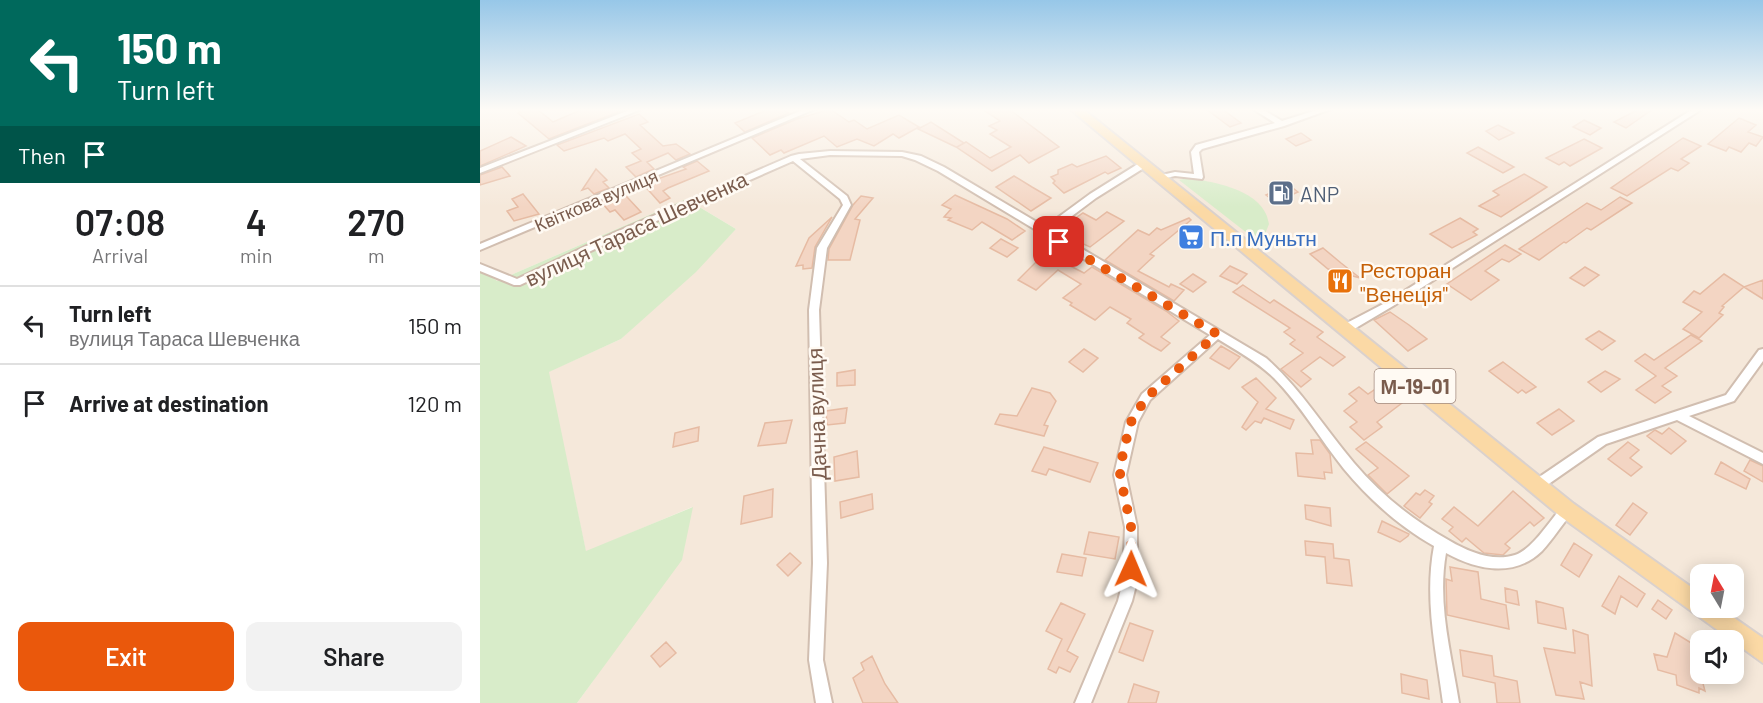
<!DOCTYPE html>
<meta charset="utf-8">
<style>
body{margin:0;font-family:Barlow,sans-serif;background:#f2f2f2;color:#202124;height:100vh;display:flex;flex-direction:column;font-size:22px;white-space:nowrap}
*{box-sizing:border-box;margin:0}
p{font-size:20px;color:#757577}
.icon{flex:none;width:33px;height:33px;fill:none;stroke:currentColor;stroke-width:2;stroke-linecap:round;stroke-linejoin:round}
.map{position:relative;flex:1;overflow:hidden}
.side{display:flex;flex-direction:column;background:#fff;width:480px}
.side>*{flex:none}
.hud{background:#00695c;color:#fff;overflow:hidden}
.needle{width:39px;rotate:350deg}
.tools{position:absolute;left:1210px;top:564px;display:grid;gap:12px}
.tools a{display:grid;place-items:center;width:54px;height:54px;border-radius:12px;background:#fff;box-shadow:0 3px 15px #0003;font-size:30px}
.pin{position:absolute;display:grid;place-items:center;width:51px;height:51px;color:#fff;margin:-26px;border-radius:12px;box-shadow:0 3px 9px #0006}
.me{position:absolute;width:66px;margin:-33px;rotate:1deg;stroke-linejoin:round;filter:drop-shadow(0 0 4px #0008)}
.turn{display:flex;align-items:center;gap:21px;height:126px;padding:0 18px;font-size:27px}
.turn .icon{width:78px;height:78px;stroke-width:2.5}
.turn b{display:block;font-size:42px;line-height:51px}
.then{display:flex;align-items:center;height:57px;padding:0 18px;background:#0003;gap:12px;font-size:22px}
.eta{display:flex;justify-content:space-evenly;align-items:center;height:102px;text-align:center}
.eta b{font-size:36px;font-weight:600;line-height:42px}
.action{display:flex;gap:12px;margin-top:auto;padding:12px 18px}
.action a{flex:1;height:69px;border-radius:12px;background:#ea580c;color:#fff;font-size:24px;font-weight:600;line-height:69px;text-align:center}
.action a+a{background:#f2f2f2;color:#202124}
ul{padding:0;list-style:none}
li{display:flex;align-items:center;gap:18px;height:78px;padding:0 18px;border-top:2px solid #e0e0e0}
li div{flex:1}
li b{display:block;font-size:22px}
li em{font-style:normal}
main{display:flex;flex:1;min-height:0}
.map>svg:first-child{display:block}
.residential{fill:#f5e8da;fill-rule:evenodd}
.green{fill:#d8ecc9}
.building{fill:#f3d5c3;stroke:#e6bba3;stroke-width:1.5}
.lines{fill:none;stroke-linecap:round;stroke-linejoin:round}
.street-casing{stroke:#d1beb0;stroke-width:4}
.primary-casing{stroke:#dad1cd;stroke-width:4}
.street{fill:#fff;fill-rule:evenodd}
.primary{fill:#fbd9a5;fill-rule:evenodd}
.route{stroke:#ea580c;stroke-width:10;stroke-dasharray:0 18}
.labels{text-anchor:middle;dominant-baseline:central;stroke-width:5;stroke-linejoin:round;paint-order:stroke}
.far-street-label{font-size:18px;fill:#7a5c4d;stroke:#fffaf3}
.shield{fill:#fffaf3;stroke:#a28b7f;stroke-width:1.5}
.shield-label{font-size:20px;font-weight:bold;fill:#7a5c4d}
.service-label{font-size:21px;fill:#4e5e75;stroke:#fffaf3;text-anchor:start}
.street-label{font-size:21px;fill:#7a5c4d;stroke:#fffaf3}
.shop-label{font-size:21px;fill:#366cbe;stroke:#fffaf3;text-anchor:start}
.food-label{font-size:21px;fill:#c56008;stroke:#fffaf3;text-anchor:start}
</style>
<main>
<section class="side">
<div class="hud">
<div class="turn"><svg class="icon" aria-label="left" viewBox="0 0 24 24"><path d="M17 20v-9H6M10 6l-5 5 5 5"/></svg><div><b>150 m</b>Turn left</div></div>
<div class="then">Then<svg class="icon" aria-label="arrive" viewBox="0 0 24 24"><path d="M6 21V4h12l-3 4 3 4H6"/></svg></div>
</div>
<div class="eta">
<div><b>07:08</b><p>Arrival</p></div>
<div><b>4</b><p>min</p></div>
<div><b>270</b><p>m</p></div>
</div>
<ul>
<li><svg class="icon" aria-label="left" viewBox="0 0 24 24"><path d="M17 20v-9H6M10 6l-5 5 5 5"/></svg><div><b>Turn left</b><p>вулиця Тараса Шевченка</p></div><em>150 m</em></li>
<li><svg class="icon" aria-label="arrive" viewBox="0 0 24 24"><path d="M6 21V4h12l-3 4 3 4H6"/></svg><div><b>Arrive at destination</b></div><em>120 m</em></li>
</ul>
<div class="action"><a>Exit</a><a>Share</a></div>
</section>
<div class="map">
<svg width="1283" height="703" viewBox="0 0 1283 703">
<rect width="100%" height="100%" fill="#fdf6ec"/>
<path class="residential" d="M0,109h1283v594h-1186l16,-22 99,-174 -106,45 -38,-180 73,-33 115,-110 -50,-30 -189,82 -17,-13zM1221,574h33v34h-33zM1221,640h33v34h-33z"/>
<path class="green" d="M708,178c26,4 77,12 81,46l-8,20 -82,-64z
M206,199l50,30 -40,43 -75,67 -72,33 37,179 107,-44 -11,53 -105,143h-97v-435l17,13z"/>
<path class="building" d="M37,109h20l16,13 30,-13 38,2 -72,28 -31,-26 3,-1z
M289,109h13l7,4 -44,19 -10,-9z
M350,109l19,13 5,-2 13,9 32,-14 20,12 -20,11 -6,-4 -19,12 -17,-7 -20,8 -13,-11 -40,17 -3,-3 -11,5 -18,-17 45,-19z
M502,109h27l50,38 -30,16 -9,-8 -28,16 -36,-24 -38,-18 13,-7 33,21 -7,4 9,-5 24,16 21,-11 -21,-13 7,-4 -8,-4 11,-5z
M726,109h16l19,14 -11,4z
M1159,109h14l-27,19 -12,-6z
M159,114l9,8 -8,3 23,21 13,-2 14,10 -14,6 -8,-7 -21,9 7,7 -18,8 -10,-10 15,-6 -9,-8 9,-4 -16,-15 -17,7 -4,-3 -40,13 -7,-6z
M1259,118l17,7 -8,7 15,5 -7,9 -7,-3 -8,9 -12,-5 -3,4 -18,-7z
M1104,120l17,8 -11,7 -17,-8z
M1018,125l16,8 -15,7 -13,-9z
M821,133l10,7 -15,6 -10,-7z
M31,137l15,9 -46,20v-15z
M1203,138l18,8 -20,13 8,4 -11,8 -7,-3 -44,28 -16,-8z
M1104,139l18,9 -32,18 -6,-4 -5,3 -13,-7z
M998,147l36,20 -11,6 -36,-20z
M626,156l15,12 -13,6 -3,-2 -41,21 -11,-10 2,-2 -4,-4 7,-3v-4l14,-6 5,3z
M217,161l12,10 -41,17 -5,3 7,7 -10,5 -17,-19 43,-15 -3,-2z
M22,167l8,9 -30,9v-10z
M116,169l11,11 -4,2 6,6 -15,6 -6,-6 -6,2z
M1044,174l23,13 -46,30 -22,-11 20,-11 -6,-4z
M534,176l18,11 19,11 -20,13 -35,-24z
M809,185l9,7 -23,10 -9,-7z
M43,194l16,20 -25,7 -7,-10 11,-4 -6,-8z
M136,195l3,4 7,-3 15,16 -17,8 -9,-10 -5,2 -9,-10z
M475,195l52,24 18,12 -13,9 -30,-18 -10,8 -24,-10 3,-2 -7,-1 7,-8 -9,-4z
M381,196l12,2 -18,21 5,1 -10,40h-22l1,-11 24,-44z
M1140,197l12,6 -41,27 -4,-2 -21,15 -2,-1 -25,18 -20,-11 68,-46 14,7z
M627,212l17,9 -34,26 -20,-9 1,-1 -6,-5 13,-9 -5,-3 10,-7 13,7z
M352,217l-17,30 -3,21 -9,1v-4l-7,1 13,-28z
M709,218l2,2 -41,34 4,2 -16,15 31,16 2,-3 13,6 -10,11 -69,-41 33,-30 11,5 8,-7 4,2z
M980,218l18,11 -5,3 4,3 -25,13 -22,-14z
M521,239l17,9 -11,9 -17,-9z
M1025,245l16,9 -12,8 -7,-3 -17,12 14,9 -28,20 -24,-16z
M843,248l18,15 19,15 -32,-9 -18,-15z
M573,257l31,16 8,-6 74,44 13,10 -18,16 9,6 -9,8 -9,-5 -13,-8 5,-4 -17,-11 4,-4 -21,-12 -15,13 -25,-15 2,-2 -9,-5 18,-14 -23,-14 -22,20 -18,-10 22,-22 8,3z
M750,266l17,8 -10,10 -17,-8z
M1105,267l14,8 -15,11 -14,-8z
M713,274l13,8 -13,10 -13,-8z
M1244,274l20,13 19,-7v19l-19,-12 -22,19 2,1 -5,6 4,2 -24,23 -16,-9 19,-17 -19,-10 11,-11 6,3z
M763,285l27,18 4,-3 49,32 -6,5 28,20 -12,9 -13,-9 -19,14 10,8 -10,8 -20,-18 22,-16 -13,-9 5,-4 -11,-8 6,-4 -57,-36z
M910,312l19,13 18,14 -19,12 -34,-31z
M1119,331l16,10 -13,9 -16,-11z
M1211,335l11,6 -37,27 12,8 -15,10 9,6 -16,11 -19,-13 20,-14 -21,-15 10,-7 9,6z
M741,346l19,11 -11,12 -19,-11z
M604,349l14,9 -15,14 -14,-10z
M1023,362l33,25 -10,6 -4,-3 -4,3 -29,-22z
M375,370v15l-18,1v-13z
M1125,371l15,8 -19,13 -13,-10z
M776,378l20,20 -10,11 28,11 -4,9 -26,-11 -3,5 -6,-2 -9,9 -4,-3 16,-25 -16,-15z
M900,386l22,17 -25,19 5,5 -18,13 -14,-13 7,-5 -13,-11 13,-10 -8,-7 10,-7 9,7z
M552,388l18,5 6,8 -12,24 4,1 -4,10 -49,-12 5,-10 17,2z
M367,408l-2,15 -18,2 -1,-14z
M1079,409l15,12 -22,14 -15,-12z
M312,420l-6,23 -28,3 7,-23z
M219,427l-1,14 -25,6 2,-14z
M1189,428l17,13 -15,13 -24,-18 8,-6 7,4z
M831,440h9l10,14 2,19 -8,-1 1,7 -27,-3 -2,-23 17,1z
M886,442l43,34 -22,18 -19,-19 10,-7 -22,-19z
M1148,442l11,8 -9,8 12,9 -11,9 -23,-17z
M564,447l54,16 -8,19 -41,-13 -3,6 -14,-4z
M377,451l2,26 -24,4 -1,-24z
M1270,460l13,6v16l-19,-11z
M1241,462l29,17 -4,10 -31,-15z
M293,489l-1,28 -31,7 3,-28z
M945,490l9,6 -5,6 3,2 -12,14 -16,-12 12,-13 4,2z
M1033,491l31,27 -10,8 -4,-4 -25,22 5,4 -7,7 -19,-2 -18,-15 -4,4 -13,-11 4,-4 -11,-8 12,-12 24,19z
M392,494l1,15 -32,9 -1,-16z
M1153,503l14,10 -17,22 -14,-10z
M825,505l25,3 1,18 -25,-7z
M902,521l27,13 -1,2 -8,6 -22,-10z
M609,532l30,5 -4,22 -31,-5z
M825,541l28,3 1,14 15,2 3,26 -25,-3 -2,-26 -19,-2z
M1094,543l18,12 -13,22 -18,-12z
M310,553l11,10 -13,13 -11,-11z
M582,554l24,4 -4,18 -25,-4z
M970,567l28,5 3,27 25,6 3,24 -62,-14 -1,-36 6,2z
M1139,576l26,18 -8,13 -16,-11 -6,18 -13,-8z
M1025,588l12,3 2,14 -13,-3z
M1178,600l14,10 -6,9 -14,-10z
M1056,601l27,7 3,21 -28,-6z
M581,603l24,11 -18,37 11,6 -8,15 -11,-5 -3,6 -8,-4 14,-30 -16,-8z
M650,623l23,8 -10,30 -24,-9z
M1093,630l15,5 4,51 -12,-4 4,17 -28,-4 -12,-47 31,5z
M1195,633l26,16v27l4,15 -6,-3v5l-22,-8 -1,-10 -18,-5 -4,-16 13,3z
M186,642l10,11 -16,14 -9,-11z
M980,650l32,6 2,20 23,5 3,22h-23l-2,-20 -32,-7z
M392,656l13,28 13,19h-35l-10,-25 11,-8 -3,-7z
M921,674l26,6 2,19 -27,-6z
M654,684l25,8 -3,11h-28z"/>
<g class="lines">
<defs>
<path id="street" d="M152,109h10l-162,64v-5z
M325,109h10l-335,141v-6z
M773,109h9l20,12 38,-12h11l-47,17 -82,23 -3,3 4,25 -1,2 -27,-3 -18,4v-4l18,-4 19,2 -3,-22 5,-7 79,-22z
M1213,109h9l-309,197 -44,26h-8l-1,-3 1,-3 46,-24z
M350,151l72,1 19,4 23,11 101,60 45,-33 51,-32h6v4l-51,32 -44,33 214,127c35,31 58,70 88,105 27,32 60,58 96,78 19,11 43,21 65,14 18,-6 35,-35 48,-49l4,-2 4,2 2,4 -2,4c-10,12 -18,25 -29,37 -28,27 -65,19 -96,2 -9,50 5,100 13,150h-16c-7,-53 -19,-104 -9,-157 -34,-19 -65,-47 -90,-77 -24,-30 -43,-64 -70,-91 -16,-16 -37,-27 -56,-39l-68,61 -12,22 -12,53 11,52v54l-5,20 -41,102h-16l43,-102 5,-20 2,-54 -11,-52 12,-53 16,-28 68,-59 -272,-164 -23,-11 -13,-4 -72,-1 -30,4 47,37 4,9 -24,43 -8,62 8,253 -4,97 9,43h-16l-7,-43 4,-97 -4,-253 8,-62 26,-43 -3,-6 -47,-38 -173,76 -100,48h-6l-34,-14v-7l37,15 97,-46 177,-77 8,-2z
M1283,349v12l-29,40 -45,15 74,37v11l-86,-44 -71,24 -66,46 -4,1 -4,-1 -2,-4 2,-4 66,-45 128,-42 33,-45z"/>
<path id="primary" d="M590,109h13l491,395 127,90v14h19l43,30v25l-203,-147z"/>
</defs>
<use href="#street" class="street-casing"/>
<use href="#primary" class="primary-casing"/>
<use href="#street" class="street"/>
<use href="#primary" class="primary"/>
</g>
<linearGradient id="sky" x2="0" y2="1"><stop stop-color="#97c7e8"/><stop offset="0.53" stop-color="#fefbf6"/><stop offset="1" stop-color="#fefbf6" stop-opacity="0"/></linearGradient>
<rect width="1283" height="207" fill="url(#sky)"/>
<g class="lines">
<path class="route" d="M579,242l158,92 -71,64 -15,24 -8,30 -3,23 11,52v42"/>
</g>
<defs>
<symbol id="fuel-square" viewBox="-11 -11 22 22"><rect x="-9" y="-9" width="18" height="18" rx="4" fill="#5c6f8a" stroke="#fffaf3"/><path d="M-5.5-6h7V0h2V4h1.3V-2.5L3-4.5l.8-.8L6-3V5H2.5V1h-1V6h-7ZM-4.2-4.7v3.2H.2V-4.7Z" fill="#fff"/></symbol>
<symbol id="supermarket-square" viewBox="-11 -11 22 22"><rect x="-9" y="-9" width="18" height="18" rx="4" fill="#3f7fe0" stroke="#fffaf3"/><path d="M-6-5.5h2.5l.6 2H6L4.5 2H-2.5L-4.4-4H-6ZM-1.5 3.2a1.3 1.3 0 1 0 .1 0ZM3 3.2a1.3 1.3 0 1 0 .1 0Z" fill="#fff"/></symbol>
<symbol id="restaurant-square" viewBox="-11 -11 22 22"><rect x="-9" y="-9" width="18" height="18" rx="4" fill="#e8710a" stroke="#fffaf3"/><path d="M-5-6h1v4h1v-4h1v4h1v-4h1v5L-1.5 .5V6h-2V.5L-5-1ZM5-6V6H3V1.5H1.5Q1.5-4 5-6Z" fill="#fff"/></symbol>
</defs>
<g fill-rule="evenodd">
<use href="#fuel-square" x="786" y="178" width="30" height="30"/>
<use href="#supermarket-square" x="696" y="222" width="30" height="30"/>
<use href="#restaurant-square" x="845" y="266" width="30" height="30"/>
</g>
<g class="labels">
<g class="far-street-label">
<text transform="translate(116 200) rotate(-23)">Квіткова вулиця</text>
</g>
<rect class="shield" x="894.5" y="369" width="81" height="34" rx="4.5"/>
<g class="shield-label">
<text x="935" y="386">М-19-01</text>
</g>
<g class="service-label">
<text x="820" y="193">ANP</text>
</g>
<g class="street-label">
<text transform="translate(156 228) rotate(-25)">вулиця Тараса Шевченка</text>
<text transform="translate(336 414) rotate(-92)">Дачна вулиця</text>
</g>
<g class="shop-label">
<text x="730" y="237">П.п Муньтн</text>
</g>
<g class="food-label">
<text x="880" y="269">Ресторан<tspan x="880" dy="24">"Венеція"</tspan></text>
</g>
</g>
</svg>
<div class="tools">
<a><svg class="needle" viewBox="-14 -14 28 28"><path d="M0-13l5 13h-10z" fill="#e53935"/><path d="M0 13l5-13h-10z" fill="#757577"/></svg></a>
<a><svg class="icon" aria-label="sound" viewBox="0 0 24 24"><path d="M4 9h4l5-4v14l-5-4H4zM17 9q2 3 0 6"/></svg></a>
</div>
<div class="pin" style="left:579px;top:242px;background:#d93025"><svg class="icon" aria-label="arrive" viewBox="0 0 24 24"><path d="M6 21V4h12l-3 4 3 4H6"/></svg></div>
<svg class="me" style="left:651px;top:569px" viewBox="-20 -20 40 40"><path d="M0-17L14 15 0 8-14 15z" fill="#ea580c" stroke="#fff" stroke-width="4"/></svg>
</div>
</main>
